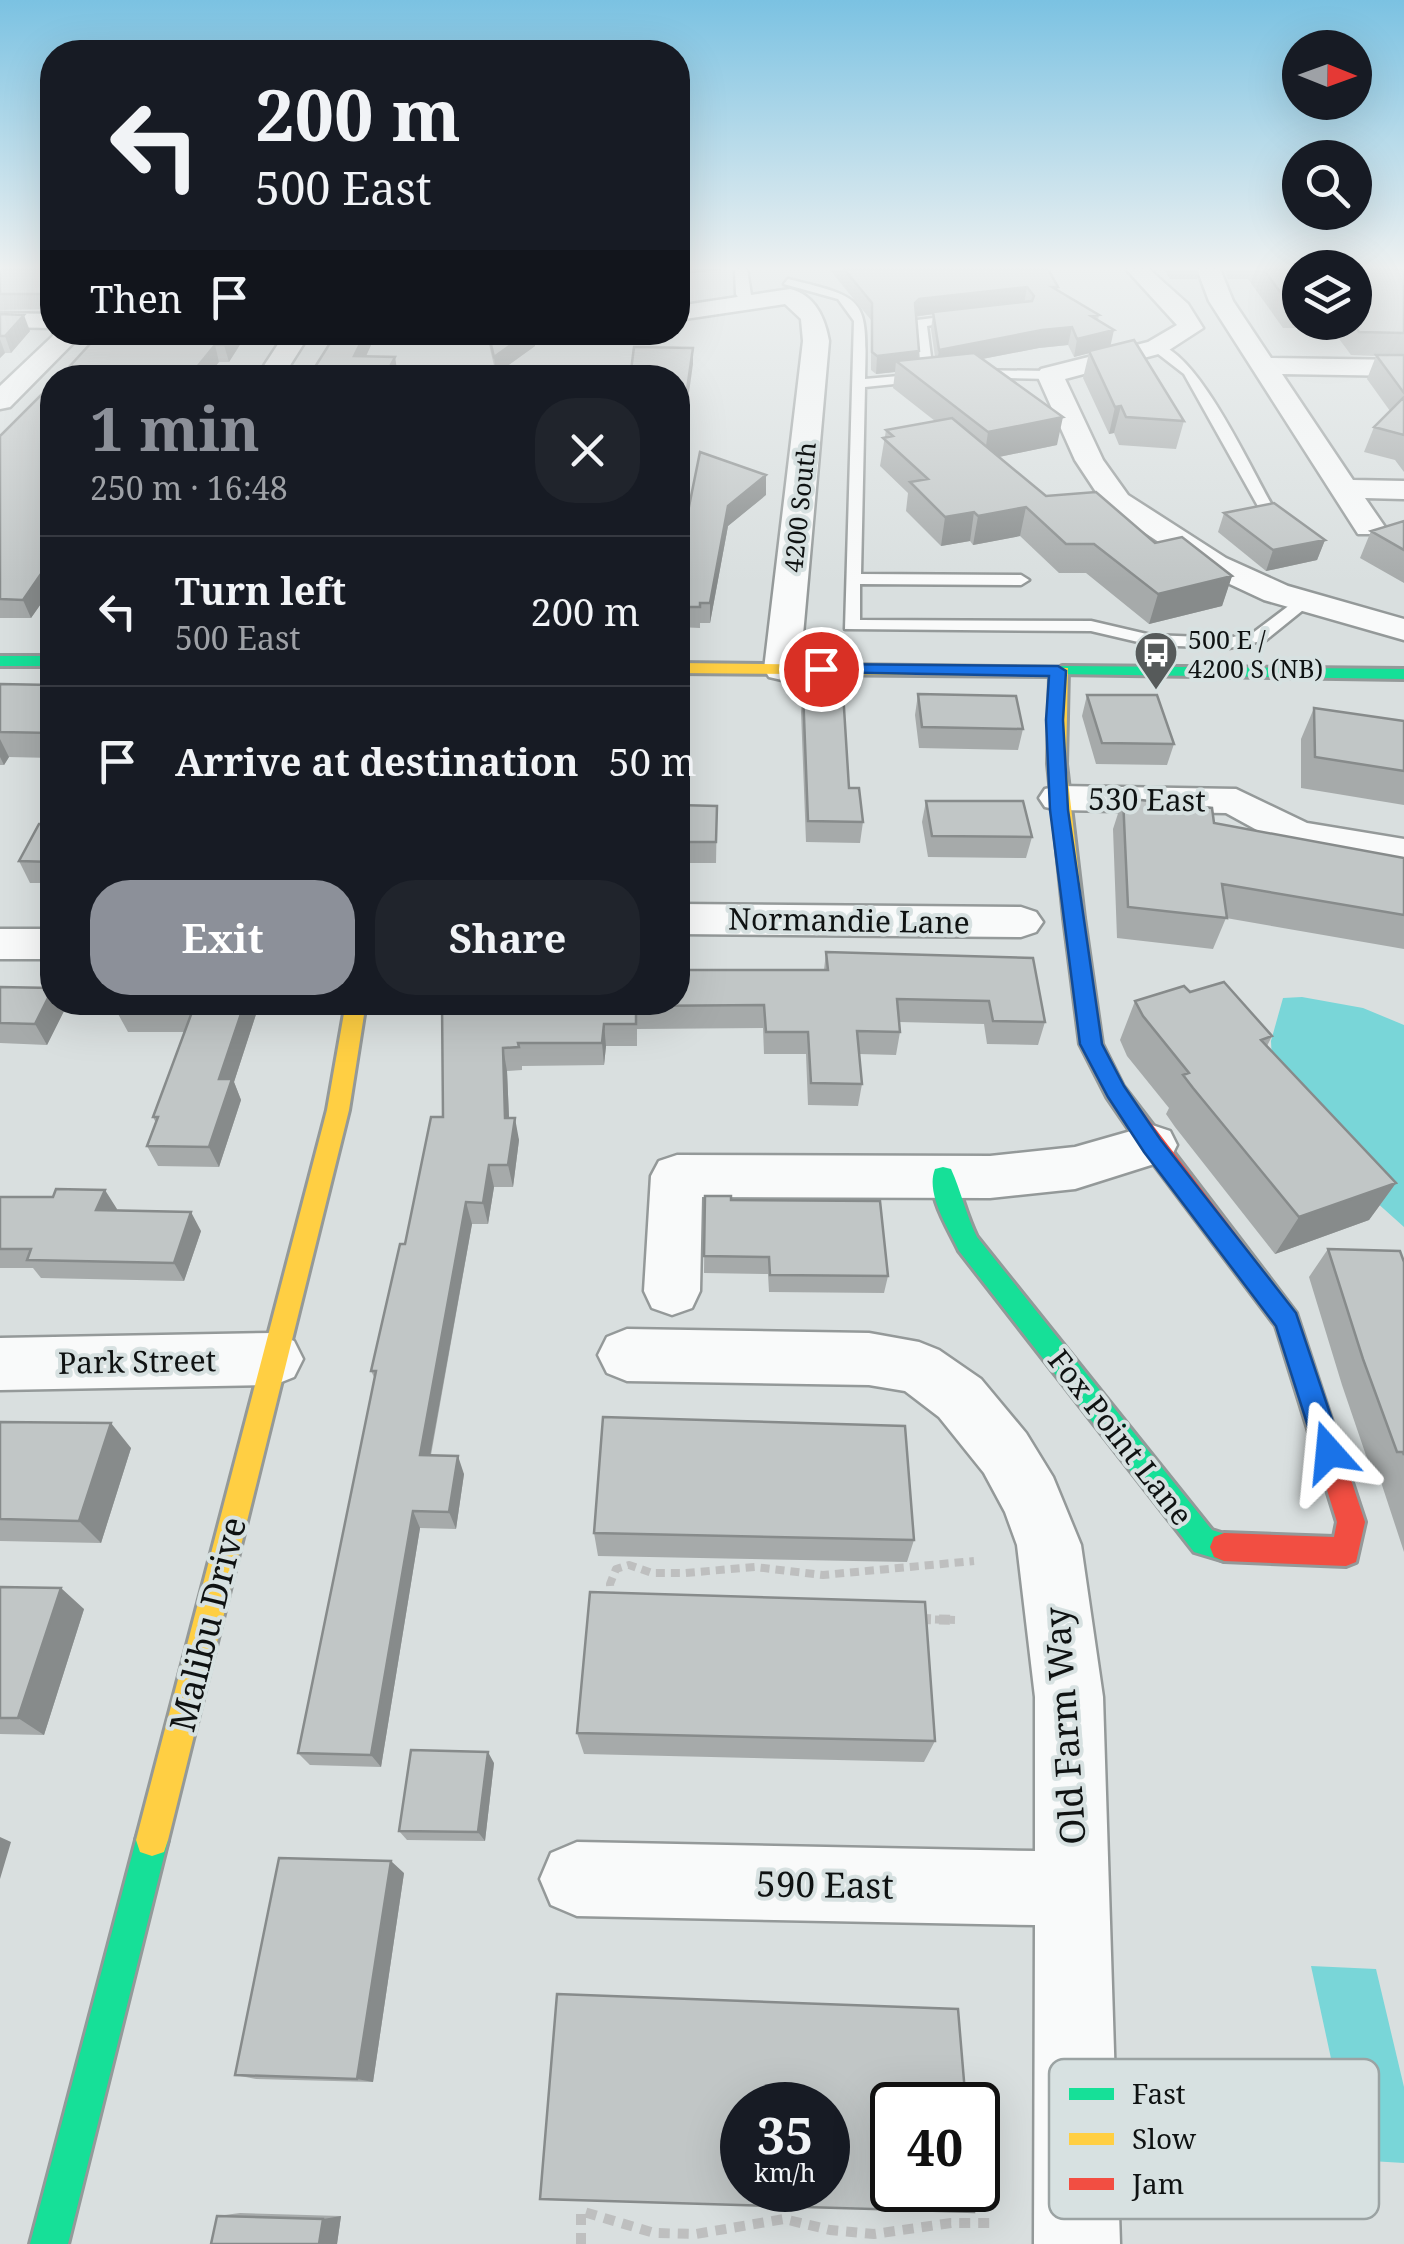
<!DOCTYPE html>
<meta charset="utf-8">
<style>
body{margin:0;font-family:"Noto Serif",serif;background:#20242c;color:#f1f3f6;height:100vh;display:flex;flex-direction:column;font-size:38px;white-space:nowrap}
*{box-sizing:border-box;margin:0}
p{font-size:32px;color:#9ea1a6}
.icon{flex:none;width:55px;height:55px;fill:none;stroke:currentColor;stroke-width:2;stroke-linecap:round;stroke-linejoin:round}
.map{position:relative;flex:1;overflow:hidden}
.details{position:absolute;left:40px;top:365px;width:650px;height:650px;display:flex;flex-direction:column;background:#171b24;border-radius:40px;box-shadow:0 10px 40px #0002}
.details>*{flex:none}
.guide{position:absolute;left:40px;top:40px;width:650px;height:305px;border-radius:40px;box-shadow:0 10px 40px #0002;background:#171b24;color:#f1f3f6;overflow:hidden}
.needle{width:65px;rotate:91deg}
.tools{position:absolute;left:1282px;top:30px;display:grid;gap:20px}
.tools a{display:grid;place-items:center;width:90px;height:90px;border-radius:50%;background:#171b24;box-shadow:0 10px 40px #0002;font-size:50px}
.speed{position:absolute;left:720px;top:2082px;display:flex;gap:20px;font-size:50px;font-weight:700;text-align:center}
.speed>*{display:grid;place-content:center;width:130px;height:130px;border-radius:50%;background:#171b24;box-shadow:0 10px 40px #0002;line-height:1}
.speed small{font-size:25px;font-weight:400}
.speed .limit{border:5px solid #111;border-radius:15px;background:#fff;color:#111}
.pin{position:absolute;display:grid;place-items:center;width:85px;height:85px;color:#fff;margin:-42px;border:5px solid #fff;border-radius:50%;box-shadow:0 2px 10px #0007}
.me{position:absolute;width:110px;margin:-55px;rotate:342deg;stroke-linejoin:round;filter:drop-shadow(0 0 8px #0008)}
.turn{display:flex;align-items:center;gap:35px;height:210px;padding:0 50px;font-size:45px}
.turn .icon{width:130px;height:130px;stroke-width:2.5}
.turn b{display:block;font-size:70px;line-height:85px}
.then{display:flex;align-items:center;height:95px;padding:0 50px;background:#0003;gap:20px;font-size:38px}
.round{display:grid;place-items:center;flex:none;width:105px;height:105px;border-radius:40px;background:#20242c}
.headline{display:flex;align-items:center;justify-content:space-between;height:170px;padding:0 50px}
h1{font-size:60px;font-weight:700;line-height:75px;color:#8c9099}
.action{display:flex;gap:20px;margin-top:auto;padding:20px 50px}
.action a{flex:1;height:115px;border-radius:40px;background:#8c9099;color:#fff;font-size:40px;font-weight:700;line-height:115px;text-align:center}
.action a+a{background:#20242c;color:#f1f3f6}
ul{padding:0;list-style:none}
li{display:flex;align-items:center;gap:30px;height:150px;padding:0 50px;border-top:2px solid #363941}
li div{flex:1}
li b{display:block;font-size:38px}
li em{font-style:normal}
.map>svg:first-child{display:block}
.water{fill:#79d6d8}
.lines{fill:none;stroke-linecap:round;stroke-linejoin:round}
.lane-casing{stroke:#949999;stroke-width:5}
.street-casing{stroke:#949999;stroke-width:5}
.fast-casing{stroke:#949999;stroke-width:6}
.slow-casing{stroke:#949999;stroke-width:6}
.jam-casing{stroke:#949999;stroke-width:6}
.path-far1{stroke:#bebfbf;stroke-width:8;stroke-dasharray:9 6;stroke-linecap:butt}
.path{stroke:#bebfbf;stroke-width:10;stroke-dasharray:11 8;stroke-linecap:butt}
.lane{fill:#f9fafa;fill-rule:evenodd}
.street{fill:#f9fafa;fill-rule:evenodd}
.fast{fill:#16e098;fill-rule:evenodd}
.slow{fill:#ffcf43;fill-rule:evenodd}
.jam{fill:#f24e42;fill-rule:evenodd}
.wall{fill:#a6aaaa;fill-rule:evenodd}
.shaded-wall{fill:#878b8b}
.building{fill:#c1c6c6;stroke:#878b8b;stroke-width:2.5;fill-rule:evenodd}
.route{fill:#1a73e8;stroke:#114b97;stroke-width:2.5}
.labels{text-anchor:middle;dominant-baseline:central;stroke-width:8;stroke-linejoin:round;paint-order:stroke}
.far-street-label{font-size:25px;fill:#0f1212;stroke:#d7e1e1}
.far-poi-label{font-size:25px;fill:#0f1212;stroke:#d7e1e1;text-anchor:start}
.street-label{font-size:30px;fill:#0f1212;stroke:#d7e1e1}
.near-street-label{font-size:35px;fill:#0f1212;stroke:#d7e1e1}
.key{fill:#d7e1e1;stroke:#9ba3a3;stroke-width:2.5}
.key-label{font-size:28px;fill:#0f1212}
</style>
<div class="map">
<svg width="1404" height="2244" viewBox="0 0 1404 2244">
<rect width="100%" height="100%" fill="#d9dfdf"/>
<path class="water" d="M1302,997l61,11 41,17v202l-29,-26 -103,-139 -1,-21 12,-43z
M1311,1966l65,3 28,118v76l-100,-6 -19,-97 47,3z"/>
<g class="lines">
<defs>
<path id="lane" d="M735,269h12l6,39h-8l-9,-14z
M788,279c79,19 79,19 77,100l56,-5 -4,-54 49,-6 6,4 -45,8 7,54 -69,7 -4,187 160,1 8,5 -8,5 -161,-1v36l231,1 60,14 78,3 25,-6 45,-34 14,4 -47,38 -37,8 -78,-3 -60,-14 -246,-2 9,-308 -16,-22 -54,-15z
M1153,344c41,-1 99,127 119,161l-3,3h-10l-75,-134 -31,-24z
M962,370l88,1 7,4 -7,4 -83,-2 -5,-1z"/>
<path id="street" d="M1126,269h23l39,35 15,24 -37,24 -101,27 38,81 25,35 98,63 62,28 116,33v21l-140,-40 -60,-28 -98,-65 -31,-47 -38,-85 4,-6 107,-27 29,-17z
M1197,269h23l13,32 38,57 133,2v16l-122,-2 71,106 51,1v18l-39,-1 20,29 -5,7h-22l-149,-233z
M790,289c25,6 35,29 39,52l-29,328 -5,8 -13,3 -13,-3 -5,-8 39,-328 -2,-22 -16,-15 -107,16v-14z
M0,313l52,1v14l-52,-1z
M57,332h27l-74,75 -10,2v-23z
M286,332h25l-29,46h-26z
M1059,786l177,3 71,34 97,16v26l-125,-23 -53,-29 -167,-3 -14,-3 -6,-9 6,-9z
M678,904l343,3 15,5 7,10 -7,10 -15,5 -343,-3z
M0,929h52v30h-52z
M1152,1125l18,6 7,14 -7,14 -95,30 -85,9 -288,-1 -2,94 -8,17 -20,7 -20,-7 -8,-17 7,-115 8,-15 18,-6 313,1 85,-9z
M627,1329l242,4 50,9 20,8 42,29 45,54 27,44 28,68 22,152 17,547h-86l1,-319 -458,-9 -26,-11 -11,-26 11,-26 26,-11 458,9v-154l-18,-152 -12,-33 -21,-39 -45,-56 -34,-26 -36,-6 -242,-4 -20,-8 -9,-18 9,-18z
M274,1333l20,8 9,18 -9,18 -20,8 -274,5v-52z"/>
<path id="fast" d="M0,656h52v10h-52z
M1062,666l342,3v10l-348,-5 -2,-3z
M943,1167l8,2c10,22 15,46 26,68l235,293 22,7 4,10 -4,10 -10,4 -30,-9 -235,-301c-10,-22 -34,-57 -24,-82z
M152,1824l12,4 4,12 -100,404h-38l106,-404 4,-12z"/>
<path id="slow" d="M678,663l390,5 -2,96 18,154 -3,5 -7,2 -10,-7 -16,-154 2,-88 -372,-3z
M346,1002h20l-17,108 -181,730 -4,12 -12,4 -12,-4 -4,-12 191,-730z"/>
<path id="jam" d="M1074,911l10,7 18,126 21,42 173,227 69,209 -9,40 -10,4 -122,-5 -10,-4 -4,-10 4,-10 10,-4 110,4 3,-15 -61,-196 -132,-175 -37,-54 -27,-53 -16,-126z"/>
</defs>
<use href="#lane" class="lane-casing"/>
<use href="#street" class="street-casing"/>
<use href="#fast" class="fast-casing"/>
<use href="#slow" class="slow-casing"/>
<use href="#jam" class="jam-casing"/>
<path class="path-far1" d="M611,1601l-1,-17 6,-15 13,-4 23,8h33l70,-6 68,8 151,-14
M920,1619l35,1"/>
<path class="path" d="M920,1619l35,1
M581,2244v-33l73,22 42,1 88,-15 46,11 44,4 77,-11h43"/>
<use href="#lane" class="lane"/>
<use href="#street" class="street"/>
<use href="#fast" class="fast"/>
<use href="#slow" class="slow"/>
<use href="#jam" class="jam"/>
</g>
<path class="wall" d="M0,269h52v40l-52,1z
M829,269h219l10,18 -1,3 42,25 -1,5 13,26 73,75 -8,28 -57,-4 -5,-12 -5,1 -26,-56 6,-25 -15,4 -6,-12 -29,3 -57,11 75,86 -58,12 47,39 186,80 -10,30 -73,18 -63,-51h-27l-39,-37 -47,9 -3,-4 -29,5 -35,-35 2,-18 -28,-27 6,-36 49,-9 -42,-33 2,-16 -19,2 -5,-4v-50zM933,314l-2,15 4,28 -17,2 -2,-42z
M1164,269h35l-2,10h-27z
M1224,269h76v53h55l49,-53v203l-9,-12 -31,-8 10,-25 16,-16 -23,-32 9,-23 -25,-1 -20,-27h-48l-35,-49h-20z
M0,314l30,17 -19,22h-6l-5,5z
M101,332h147l-19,30h-10z
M486,332h48l1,14 -39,28z
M52,384v204l-21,30h-31v-182z
M766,495l-38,31 -18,97h-10v5l-22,-1v-66z
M1224,513l101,27 -8,20 -51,11 -48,-39z
M1404,521v62l-44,-25 11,-27z
M0,684l52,1v73l-43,-1 -5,8h-4z
M803,691l46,97 14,34 -3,21 -54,-1 -5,-130z
M918,694l105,35 -5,21 -99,-2 -4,-33z
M1087,695l87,49 -7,21 -71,-1 -14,-48z
M1314,708l90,63v34l-103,-17v-49z
M1123,798l91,25 190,35v91l-178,-31 -13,31 -96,-11 -4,-109z
M926,801l106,36 -6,21 -98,-1 -6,-35z
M678,805l39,1 -1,57h-38z
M52,824v59h-22l-11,-22z
M826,952l207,6 12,64 -7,23 -51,-1 -3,-20 -85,-2 1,10 -4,23 -37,-1 3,30 -4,22 -50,-1 -2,-51h-42l-1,-26 -126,1v17h-31l-2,19 -82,1v4l-15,1 2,47 10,22 -6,47h-19l-6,37h-16l-41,231 33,19 -8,55 -36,-1 -39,239 -71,-2 -12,-12 77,-374 -4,-8 34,-127 38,-127 -1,-115 382,-32z
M0,987l65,22 -18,36 -47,-2z
M1190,992l82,44 -5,10 129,137 -27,37 -94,34 -100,-127 -9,-13 3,-6 -42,-52 -7,-16 15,-39z
M260,1002l-26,80 7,18 -22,67 -61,-1 -11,-20 9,-23 -3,-6 31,-85h-56l-11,-20z
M705,1196l26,4 157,76 -4,17 -115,-1 -1,-18 -64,-1z
M0,1197l117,12 -1,1 85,21 -17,50 -143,-3 -8,-10h-33z
M1328,1249l76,13v290l-25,-76h-6l-31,-91 -33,-108z
M0,1422l131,26 -30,95 -101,-2z
M594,1533l320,7 -7,22 -309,-6z
M0,1587l84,22 -40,126 -44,-1z
M577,1733l358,8 -11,21 -340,-8z
M494,1763l-9,78 -78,-1 -8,-9z
M404,1873l-31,209 -117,-3 -21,-4z
M240,2213l101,3 -4,28 -120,-28z"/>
<path class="shaded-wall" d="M678,269h48l-48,6z
M1027,287l-3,17 -107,12 -2,-13 4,-4z
M52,291v18l-3,1 -6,-16z
M24,315l6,16 -19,22 -6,-17z
M1072,327l-4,18 -29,3 -103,20 3,-18 103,-20z
M1114,330l-4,18 -36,9 3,-18z
M233,332h15l-19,30 -5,-17z
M366,332h11l-19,42 -4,-18z
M529,332h5l1,14 -39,28 -2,-17z
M0,339l5,14 -5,5z
M215,345l4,17 -12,16h-19z
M693,348v16l-15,107v-20z
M919,351l-2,19 -21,-9 -1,11 -19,2 1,-18z
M395,357l3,18 -1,3h-13z
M1121,406l-7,27 -5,1 6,-27z
M1063,417l-6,28 -73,15 4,-28z
M766,475v20l-38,31 -18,97v-20l18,-97z
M1026,507l-6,29 -47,9 5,-29z
M974,512l-4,29 -29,5 4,-29z
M1325,540l-8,20 -51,11 7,-21z
M52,558v30l-21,30 -8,-18z
M1232,576l-10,30 -73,18 9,-30z
M0,739l9,18 -5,8 -4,-8z
M52,990v12h9l4,7 -18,36 -12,-21z
M245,1002h15l-26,80 7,18 -22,67 -10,-20 10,-68z
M604,1024l2,22 -2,19 -2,-22z
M503,1048l4,23 3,69 -5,-22z
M515,1118l4,22 -6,47 -5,-22z
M489,1165l5,22 -6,37 -5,-21z
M1396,1183l-27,37 -94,34 24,-37z
M105,1190l12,19 -8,20 -13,-19z
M466,1202l6,22 -45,249 -7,-18z
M191,1212l10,19 -17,50 -10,-18z
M111,1423l20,25 -30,95 -22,-22z
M458,1456l6,18 -8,55 -7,-17z
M413,1511l7,17 -39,239 -10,-12z
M61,1588l23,21 -40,126 -26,-17z
M488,1752l6,11 -9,78 -7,-9z
M0,1837l11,5 -11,37z
M391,1861l13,12 -31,209 -16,-3z
M341,2216l-4,28h-18l4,-25z"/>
<path class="building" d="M0,269h52v22l-9,3h-43z
M844,269h204l10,18h-6l47,28 -8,1 23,14 -37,9 -5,-12 -30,3 -103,20 -6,-38 99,-11 2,-5 -7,-9 -108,12 -4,4 4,48 -42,5 -5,-4v-49z
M1263,269h37v36h-10z
M1355,269h49v64l-45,-1 -7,-10h3z
M0,314l24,1 -19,21h-5z
M101,332h132l-9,13h-9l-27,33h-129z
M337,332h29l-12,24 41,1 -11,21h-76z
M488,332h41l-35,25z
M1134,340l50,81 -58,-4 -5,-11 -6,1 -26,-56z
M634,347l59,1 -15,103v-73h-48z
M974,353l89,64 -75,15 -92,-71z
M1376,355h28v38z
M52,384v174l-29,42 -23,-1v-163z
M1404,397v38l-30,-8z
M952,418l94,78 50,-4 59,51 27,-6 50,39 -74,18 -64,-50h-28l-40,-37 -48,9 -4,-4 -29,5 -35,-35 18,-3 -45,-41 10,-2 -7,-6z
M700,452l66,23 -38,31 -18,97h-10v4h-22v-46z
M1274,503l51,37 -52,10 -49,-37z
M1404,521v29l-33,-19z
M0,684l52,1v48l-52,-1z
M803,691l40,1 6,96h10l4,34 -55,-1z
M918,694l98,2 7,33 -101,-2z
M1087,695h70l17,49 -72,-1z
M1314,708l90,13v50l-89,-14z
M1123,798l89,10 2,15 190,35v57l-182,-31 5,34 -99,-11z
M926,801h97l9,36 -100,-1z
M678,805l39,1 -1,36h-38z
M39,824h13v38l-33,-1z
M826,952l207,6 12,64 -52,-1 -4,-20 -92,-2 3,33 -43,-1 5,53 -51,-1 -3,-51h-42l-2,-27 -128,1v18h-32l-2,19h-84l1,4 -16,1 2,70h10l-7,47h-19l-6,38 -17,-1 -46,253 38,1 -9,56 -36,-1 -42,244 -73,-2 78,-382h-5l29,-127h5l26,-127h12l-1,-115h236v-32h150z
M1224,982l48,54 -11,4 135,143 -97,34 -106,-129 -10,-13 6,-2 -46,-57 -8,-15 49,-15 6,6z
M0,987l52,1v2l-17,34 -35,-1z
M121,1002h124l-26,77h13l-23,68 -62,-1 11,-29h-5l39,-105h-75z
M56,1189l49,1 -9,20 95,2 -17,51 -147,-3 4,-11h-31v-52h53z
M705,1196h26v4l149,1 8,75 -118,-1 -1,-18 -65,-1z
M1328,1249l72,2 4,11v193l-1,-3h-6l-34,-93z
M603,1417l302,9 9,114 -320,-7z
M0,1422l111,1 -32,98 -79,-2z
M0,1587l61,1 -43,130h-18z
M590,1592l335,10 10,139 -358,-8z
M411,1750l77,2 -10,80 -79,-1z
M279,1858l112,3 -34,218 -122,-4z
M557,1994l401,15 8,96h-74v85h81l1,22 -434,-13zM742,2105h86v85h-86z
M217,2216l106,3 -4,25h-108z"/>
<linearGradient id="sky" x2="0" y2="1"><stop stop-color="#7bc2e2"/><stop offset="0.46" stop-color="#eef1f1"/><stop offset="1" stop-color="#eef1f1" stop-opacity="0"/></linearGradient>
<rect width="1404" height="583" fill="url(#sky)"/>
<path class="route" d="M821,664l237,2 8,5 -3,49 5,90 34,234 22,42 36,53 136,174 47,139 -4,9 -10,4 -10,-4 -43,-135 -132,-174 -36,-55 -28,-53 -30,-234 -4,-90 3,-44 -233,-4 -3,-3z"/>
<defs>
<symbol id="bus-pin" viewBox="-11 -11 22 30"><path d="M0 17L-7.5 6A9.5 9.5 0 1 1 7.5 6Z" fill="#565a5a" stroke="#d7e1e1"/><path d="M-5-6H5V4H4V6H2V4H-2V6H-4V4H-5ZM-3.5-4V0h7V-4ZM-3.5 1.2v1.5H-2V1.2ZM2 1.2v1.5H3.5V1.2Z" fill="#fff"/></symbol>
</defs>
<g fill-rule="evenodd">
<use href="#bus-pin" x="1131" y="628" width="50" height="68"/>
</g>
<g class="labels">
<g class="far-street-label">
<text transform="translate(799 507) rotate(-84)">4200 South</text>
</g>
<g class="far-poi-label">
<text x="1188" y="639">500 E /<tspan x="1188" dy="29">4200 S (NB)</tspan></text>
</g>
<g class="street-label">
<text transform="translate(1147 799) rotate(1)">530 East</text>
<text transform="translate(849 920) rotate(1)">Normandie Lane</text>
<text transform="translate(137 1361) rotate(-1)">Park Street</text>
<text transform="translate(1121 1437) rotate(52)">Fox Point Lane</text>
</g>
<g class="near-street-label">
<text transform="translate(207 1624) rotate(-76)">Malibu Drive</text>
<text transform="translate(1064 1726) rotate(-94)">Old Farm Way</text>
<text transform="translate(825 1884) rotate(1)">590 East</text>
</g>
</g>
<rect x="1049" y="2059" width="330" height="160" rx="15" class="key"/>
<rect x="1069" y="2088" width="45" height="12" fill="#16e098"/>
<rect x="1069" y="2133" width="45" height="12" fill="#ffcf43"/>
<rect x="1069" y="2178" width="45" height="12" fill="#f24e42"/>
<g class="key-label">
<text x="1132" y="2104">Fast</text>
<text x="1132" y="2149">Slow</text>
<text x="1132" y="2194">Jam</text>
</g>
</svg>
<div class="tools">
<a><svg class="needle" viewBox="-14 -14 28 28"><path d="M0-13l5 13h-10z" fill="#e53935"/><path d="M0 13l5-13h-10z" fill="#9ea1a6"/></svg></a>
<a><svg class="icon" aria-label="search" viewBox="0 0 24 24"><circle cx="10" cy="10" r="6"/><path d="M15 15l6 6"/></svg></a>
<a><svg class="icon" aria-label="layers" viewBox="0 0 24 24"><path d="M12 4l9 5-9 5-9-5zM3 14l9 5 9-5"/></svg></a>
</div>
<div class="speed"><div>35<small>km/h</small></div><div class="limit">40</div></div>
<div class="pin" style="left:821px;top:669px;background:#d93025"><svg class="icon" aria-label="arrive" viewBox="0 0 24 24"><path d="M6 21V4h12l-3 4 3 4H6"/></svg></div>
<svg class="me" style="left:1329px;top:1452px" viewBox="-20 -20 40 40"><path d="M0-17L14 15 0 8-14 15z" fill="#1a73e8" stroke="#fff" stroke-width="4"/></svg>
<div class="guide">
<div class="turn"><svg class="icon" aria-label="left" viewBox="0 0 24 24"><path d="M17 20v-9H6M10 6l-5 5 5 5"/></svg><div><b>200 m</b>500 East</div></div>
<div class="then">Then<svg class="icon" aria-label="arrive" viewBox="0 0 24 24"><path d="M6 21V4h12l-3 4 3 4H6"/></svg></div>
</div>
<section class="details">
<div class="headline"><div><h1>1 min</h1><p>250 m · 16:48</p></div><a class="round"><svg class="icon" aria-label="close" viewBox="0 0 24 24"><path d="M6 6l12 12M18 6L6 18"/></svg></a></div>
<ul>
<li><svg class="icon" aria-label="left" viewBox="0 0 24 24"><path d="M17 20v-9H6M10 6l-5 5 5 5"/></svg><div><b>Turn left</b><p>500 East</p></div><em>200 m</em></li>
<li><svg class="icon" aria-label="arrive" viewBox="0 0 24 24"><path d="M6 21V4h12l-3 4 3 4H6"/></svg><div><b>Arrive at destination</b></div><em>50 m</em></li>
</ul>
<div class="action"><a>Exit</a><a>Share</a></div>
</section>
</div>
